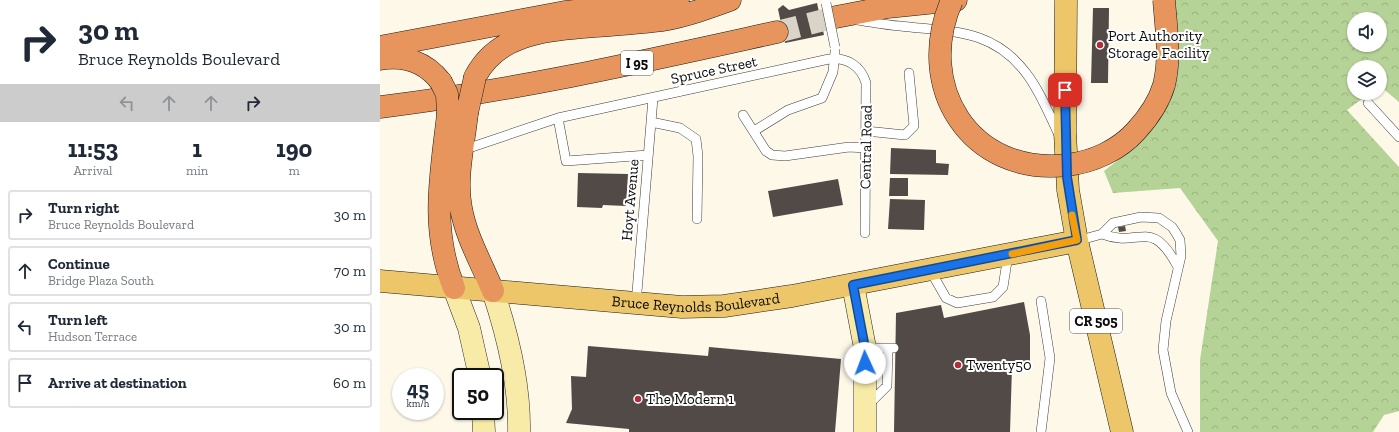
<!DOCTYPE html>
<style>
body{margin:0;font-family:"Zilla Slab",serif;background:#f6f6f7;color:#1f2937;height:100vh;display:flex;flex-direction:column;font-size:15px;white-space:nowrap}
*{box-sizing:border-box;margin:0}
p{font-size:13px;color:#747a83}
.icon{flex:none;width:22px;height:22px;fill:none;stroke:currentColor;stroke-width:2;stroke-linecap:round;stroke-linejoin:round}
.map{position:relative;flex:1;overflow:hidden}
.details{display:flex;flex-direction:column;background:#fff;width:380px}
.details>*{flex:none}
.hud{background:#fff;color:#1f2937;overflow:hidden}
.controls{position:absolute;left:967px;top:12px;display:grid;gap:8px}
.controls a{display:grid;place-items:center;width:40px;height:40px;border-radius:50%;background:#fff;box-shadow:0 1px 3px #0004;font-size:20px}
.speed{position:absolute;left:12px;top:368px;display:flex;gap:8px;font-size:20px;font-weight:700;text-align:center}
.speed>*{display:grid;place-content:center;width:52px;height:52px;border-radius:50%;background:#fff;box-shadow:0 1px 3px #0004;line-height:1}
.speed small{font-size:10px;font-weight:400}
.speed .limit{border:2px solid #111;border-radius:6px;background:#fff;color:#111}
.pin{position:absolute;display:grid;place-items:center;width:34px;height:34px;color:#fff;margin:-17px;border-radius:8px;box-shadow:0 2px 6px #0006}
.me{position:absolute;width:44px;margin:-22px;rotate:358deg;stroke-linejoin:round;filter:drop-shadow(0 0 3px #0008)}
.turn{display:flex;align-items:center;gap:14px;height:84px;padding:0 12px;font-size:18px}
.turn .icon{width:52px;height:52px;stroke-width:2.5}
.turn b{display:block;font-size:28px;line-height:34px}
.lanes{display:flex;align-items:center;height:38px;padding:0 12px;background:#0003;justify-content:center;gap:20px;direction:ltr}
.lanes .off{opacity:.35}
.eta{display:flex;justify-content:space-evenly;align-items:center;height:68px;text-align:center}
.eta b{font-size:24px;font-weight:700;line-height:28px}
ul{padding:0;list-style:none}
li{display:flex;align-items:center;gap:12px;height:50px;margin:0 8px 6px;padding:0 4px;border:2px solid #e0e1e3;border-radius:4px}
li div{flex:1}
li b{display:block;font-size:15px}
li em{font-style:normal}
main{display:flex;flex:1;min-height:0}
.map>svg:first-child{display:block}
.forest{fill:url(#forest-crowns);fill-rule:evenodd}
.building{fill:#514a47}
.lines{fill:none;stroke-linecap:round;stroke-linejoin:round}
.motorway-tunnel{stroke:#d9d4c7;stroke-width:22;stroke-dasharray:22 11;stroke-linecap:butt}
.service-casing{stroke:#3d3d3d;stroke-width:10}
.secondary-casing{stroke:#2c2c2c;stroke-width:23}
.primary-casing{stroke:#1b1b1b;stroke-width:23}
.motorway-casing{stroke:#1b1b1b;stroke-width:23}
.service{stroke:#fff;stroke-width:9}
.secondary{stroke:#f8eba8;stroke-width:22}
.primary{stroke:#ecc669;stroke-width:22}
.motorway{stroke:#e7955c;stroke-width:22}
.service-bridge-casing{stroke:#3d3d3d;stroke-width:10;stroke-linecap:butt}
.motorway-bridge-casing{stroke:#1b1b1b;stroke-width:23;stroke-linecap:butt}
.service-bridge{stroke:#fff;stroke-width:9}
.motorway-bridge{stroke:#e7955c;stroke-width:22}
.route-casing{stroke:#114b97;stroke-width:10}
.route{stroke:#1a73e8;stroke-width:7}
.slow{stroke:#f59e0b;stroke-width:7}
.poi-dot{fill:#ac2f3b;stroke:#fff;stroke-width:1.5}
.labels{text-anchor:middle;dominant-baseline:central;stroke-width:4;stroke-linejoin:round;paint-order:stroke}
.shield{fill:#fff;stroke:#545454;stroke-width:1}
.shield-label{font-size:14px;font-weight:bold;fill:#0a0a0a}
.poi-label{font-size:15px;fill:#0a0a0a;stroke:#fff;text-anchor:start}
.street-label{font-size:15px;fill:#0a0a0a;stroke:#fff}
</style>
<main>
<section class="details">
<div class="hud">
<div class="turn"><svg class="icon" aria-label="right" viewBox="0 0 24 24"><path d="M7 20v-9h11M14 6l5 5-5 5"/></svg><div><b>30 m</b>Bruce Reynolds Boulevard</div></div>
<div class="lanes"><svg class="icon off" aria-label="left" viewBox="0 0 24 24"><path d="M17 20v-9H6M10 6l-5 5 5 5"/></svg><svg class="icon off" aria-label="ahead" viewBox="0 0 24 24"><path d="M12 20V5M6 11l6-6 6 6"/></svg><svg class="icon off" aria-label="ahead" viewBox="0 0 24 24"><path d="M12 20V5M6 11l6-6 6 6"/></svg><svg class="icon" aria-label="right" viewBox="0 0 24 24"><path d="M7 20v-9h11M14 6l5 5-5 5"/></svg></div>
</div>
<div class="eta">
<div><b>11:53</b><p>Arrival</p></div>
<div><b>1</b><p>min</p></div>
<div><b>190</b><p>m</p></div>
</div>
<ul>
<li><svg class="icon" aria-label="right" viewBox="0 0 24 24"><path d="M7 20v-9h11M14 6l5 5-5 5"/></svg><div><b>Turn right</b><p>Bruce Reynolds Boulevard</p></div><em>30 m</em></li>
<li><svg class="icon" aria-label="ahead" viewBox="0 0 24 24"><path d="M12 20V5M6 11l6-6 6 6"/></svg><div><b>Continue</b><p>Bridge Plaza South</p></div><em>70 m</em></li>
<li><svg class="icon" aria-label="left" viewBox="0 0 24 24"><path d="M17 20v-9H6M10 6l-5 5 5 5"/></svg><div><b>Turn left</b><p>Hudson Terrace</p></div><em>30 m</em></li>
<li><svg class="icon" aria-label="arrive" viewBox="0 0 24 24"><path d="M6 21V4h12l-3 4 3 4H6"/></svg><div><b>Arrive at destination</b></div><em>60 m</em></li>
</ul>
</section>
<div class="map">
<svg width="1019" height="432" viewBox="0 0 1019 432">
<defs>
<pattern id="forest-crowns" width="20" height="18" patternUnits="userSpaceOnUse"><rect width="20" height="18" fill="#b5d396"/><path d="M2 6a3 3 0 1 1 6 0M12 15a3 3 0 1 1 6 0" fill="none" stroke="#9ab480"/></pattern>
</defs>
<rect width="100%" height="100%" fill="#fdf8e8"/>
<path class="forest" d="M790,0h229v102l-19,-16v-19h-26v26h16l-23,17 52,57v244l-15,4 -11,17h-173v-72l18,-119 -38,-53 -67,5 -9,-22 27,-21 19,-18 15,-23zM974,19h26v26h-26z"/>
<path class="building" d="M437,3l7,32 -39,8 -7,-34 5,-4 6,5z
M713,8h16l-1,75h-17z
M511,148l45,2v13l13,1 -1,11 -58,-1z
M198,173l50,1 -2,32 -23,-1 -1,3 -25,-1z
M510,178h18v18h-19z
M458,179l5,26 -70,12 -5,-26z
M510,199l35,1 -1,30 -36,-1z
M745,226l1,5 -7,1 -1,-5z
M644,302l6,33v28l-18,4 -2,65h-116l2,-119 45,-8 3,13z
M208,346l120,10 1,-9 132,12 -6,73h-206v-3l-63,-6 6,-14 -1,-33 15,1z"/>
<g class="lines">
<path class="motorway-tunnel" d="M397,32l59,-15"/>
<defs>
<path id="service" d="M477,20c14,2 29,5 43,6 50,6 92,2 126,47 14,18 23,41 33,62
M988,103l31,34
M363,115l23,36 6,4 13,1 64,-9 17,1
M178,118l8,43 82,-6
M271,122l29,6 16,11 2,17 -1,63
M374,131l34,-21 34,-12 11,-26 2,-20
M486,131l39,4 9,-9 -5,-53
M83,150l95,-32 271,-59c18,-2 32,7 37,24l-1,150
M722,234c39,15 48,-19 76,33
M697,241l25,-7 11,-11 28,-6 18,1 13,9 4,6 4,7 1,16 -15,65 -3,29 8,43 17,39
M550,270l16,28 11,5 36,-6 10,-10 5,-32
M661,301l9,57 -9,74
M256,304l17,-206
M485,348h29
M488,405l19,-19 1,-38"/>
<path id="secondary" d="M473,285l12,63v84
M74,288l15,40 11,49
M113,291c15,45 27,93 26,141
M103,411l1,21"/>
<g id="primary">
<path d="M686,0l-1,132 3,58 9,51 45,191"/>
<path id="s1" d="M0,281l302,26 42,-1 68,-10 285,-55"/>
</g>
<path id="motorway" d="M456,17l52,-10 68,-7
M0,47l185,-35 113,-12
M0,59c24,-4 46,3 61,23
M95,77c22,-42 66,-46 108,-50 27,-2 53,-4 80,-7 23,-4 45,-12 67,-20
M0,107c134,-16 265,-46 397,-75
M87,113c-3,30 -12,65 -6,95 5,29 21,56 32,83
M68,114c-7,62 -18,113 6,174"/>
</defs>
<use href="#service" class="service-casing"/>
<use href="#secondary" class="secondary-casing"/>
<use href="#primary" class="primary-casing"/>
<use href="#motorway" class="motorway-casing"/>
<use href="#service" class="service"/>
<use href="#secondary" class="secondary"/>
<use href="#primary" class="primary"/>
<use href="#motorway" class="motorway"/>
<defs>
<path id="service-bridge" d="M446,3l9,44"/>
<path id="motorway-bridge" d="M572,0c-38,86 18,176 115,165 26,-3 52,-15 69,-34 12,-13 23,-29 28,-46 7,-28 2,-57 0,-85
M61,82l6,12 1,20
M87,113l8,-36"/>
</defs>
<use href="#service-bridge" class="service-bridge-casing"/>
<use href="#motorway-bridge" class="motorway-bridge-casing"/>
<use href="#service-bridge" class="service-bridge"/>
<use href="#motorway-bridge" class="motorway-bridge"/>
</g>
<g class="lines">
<defs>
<path id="route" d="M485,363v-15l-12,-63 224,-45 -10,-63 -2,-87"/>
</defs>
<use href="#route" class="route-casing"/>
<use href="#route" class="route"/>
<path class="slow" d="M632,254l65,-14 -5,-25"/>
</g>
<g class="poi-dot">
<circle cx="720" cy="45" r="4"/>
<circle cx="578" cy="365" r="4"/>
<circle cx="258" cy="399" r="4"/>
</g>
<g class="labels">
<g class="shield">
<rect x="241" y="51" width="32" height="24" rx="3"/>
<rect x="690" y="309" width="52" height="24" rx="3"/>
</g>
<g class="shield-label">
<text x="257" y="63">I 95</text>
<text x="716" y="321">CR 505</text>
</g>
<g class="poi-label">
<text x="728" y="36">Port Authority<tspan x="728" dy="17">Storage Facility</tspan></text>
<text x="586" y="365">Twenty50</text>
<text x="266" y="399">The Modern 1</text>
</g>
<g class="street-label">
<text transform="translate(334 70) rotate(-12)">Spruce Street</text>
<text transform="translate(486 147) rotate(-89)">Central Road</text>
<text transform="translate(250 200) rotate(-85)">Hoyt Avenue</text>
<text stroke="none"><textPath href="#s1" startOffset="317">Bruce Reynolds Boulevard</textPath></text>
</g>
</g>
</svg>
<div class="controls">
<a><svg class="icon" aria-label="sound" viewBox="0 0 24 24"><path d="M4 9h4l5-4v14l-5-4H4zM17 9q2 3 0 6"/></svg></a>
<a><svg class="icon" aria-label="layers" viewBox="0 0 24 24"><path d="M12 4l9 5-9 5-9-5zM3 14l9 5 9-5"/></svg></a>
</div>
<div class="speed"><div>45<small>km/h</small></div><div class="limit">50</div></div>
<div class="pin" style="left:685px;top:90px;background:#d93025"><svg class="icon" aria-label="arrive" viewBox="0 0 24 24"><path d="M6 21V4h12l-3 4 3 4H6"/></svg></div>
<svg class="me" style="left:485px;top:363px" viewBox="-20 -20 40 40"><circle r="19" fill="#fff"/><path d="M0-13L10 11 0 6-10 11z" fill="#1a73e8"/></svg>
</div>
</main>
